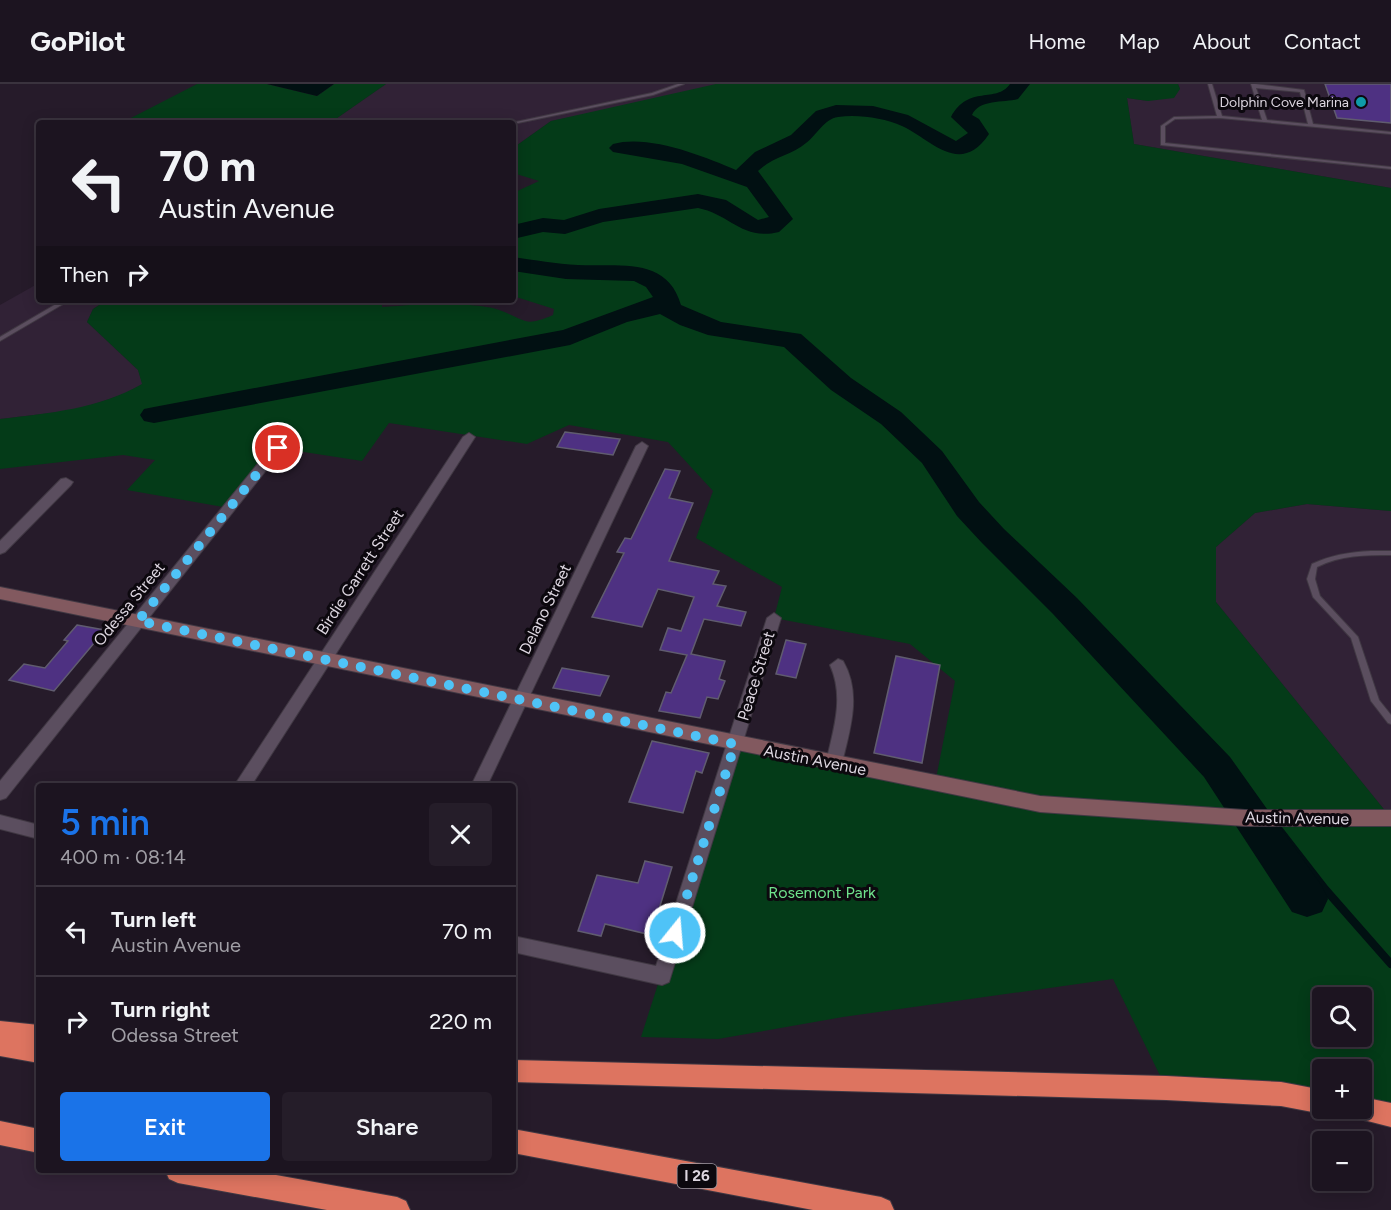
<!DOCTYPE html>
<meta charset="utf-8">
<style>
body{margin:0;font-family:Figtree,sans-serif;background:#251d29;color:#f1f3f6;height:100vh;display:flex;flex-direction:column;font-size:22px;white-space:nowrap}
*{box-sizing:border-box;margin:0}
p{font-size:20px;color:#a09ea5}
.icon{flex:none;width:33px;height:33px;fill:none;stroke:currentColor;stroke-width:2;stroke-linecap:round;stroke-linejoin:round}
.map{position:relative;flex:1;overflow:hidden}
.drawer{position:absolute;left:36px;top:699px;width:480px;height:390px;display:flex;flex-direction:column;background:#1c1420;border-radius:6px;box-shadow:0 3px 15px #0003,0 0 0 2px #3a333e}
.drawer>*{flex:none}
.banner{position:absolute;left:36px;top:36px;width:480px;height:183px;border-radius:6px;box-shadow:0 3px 15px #0003,0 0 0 2px #3a333e;background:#1c1420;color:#f1f3f6;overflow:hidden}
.tools{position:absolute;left:1312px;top:903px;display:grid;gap:12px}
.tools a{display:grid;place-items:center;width:60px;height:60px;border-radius:6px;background:#1c1420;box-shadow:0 3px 15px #0003,0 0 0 2px #3a333e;font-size:30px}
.pin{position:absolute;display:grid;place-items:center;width:51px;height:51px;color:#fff;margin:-26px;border:3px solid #fff;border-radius:50%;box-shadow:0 2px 6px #0007}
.me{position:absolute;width:66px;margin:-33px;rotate:17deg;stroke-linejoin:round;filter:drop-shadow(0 0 4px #0008)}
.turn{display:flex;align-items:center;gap:21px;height:126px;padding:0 24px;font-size:27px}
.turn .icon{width:78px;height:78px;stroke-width:2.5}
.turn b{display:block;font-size:42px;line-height:51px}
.then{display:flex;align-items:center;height:57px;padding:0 24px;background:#0003;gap:12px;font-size:22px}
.round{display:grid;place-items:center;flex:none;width:63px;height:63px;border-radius:6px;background:#251d29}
.head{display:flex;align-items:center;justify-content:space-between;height:102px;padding:0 24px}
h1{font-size:36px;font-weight:600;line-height:45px;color:#1a73e8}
.cta{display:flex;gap:12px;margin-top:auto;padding:12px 24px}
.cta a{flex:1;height:69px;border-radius:6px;background:#1a73e8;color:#fff;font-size:24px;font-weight:600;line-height:69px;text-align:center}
.cta a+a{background:#251d29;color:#f1f3f6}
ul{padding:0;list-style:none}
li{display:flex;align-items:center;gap:18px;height:90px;padding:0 24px;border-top:2px solid #3a333e}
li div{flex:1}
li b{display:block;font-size:22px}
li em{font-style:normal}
header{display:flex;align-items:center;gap:36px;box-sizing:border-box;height:84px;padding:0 30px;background:#1c1420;border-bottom:2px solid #3a333e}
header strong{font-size:28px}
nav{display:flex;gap:33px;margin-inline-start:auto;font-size:21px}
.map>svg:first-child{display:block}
.built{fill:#312236}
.green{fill:#043b18;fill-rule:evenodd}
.water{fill:#011012}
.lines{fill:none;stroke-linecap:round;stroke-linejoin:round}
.stream-far2{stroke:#011012;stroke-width:4.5}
.stream-far1{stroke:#011012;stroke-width:6}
.stream{stroke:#011012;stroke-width:8}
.river{fill:#011012;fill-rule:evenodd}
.building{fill:#4e3182;stroke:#605c6f;stroke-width:1.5}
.lane-casing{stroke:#403843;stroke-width:2}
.street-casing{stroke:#403843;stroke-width:2}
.secondary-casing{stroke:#403843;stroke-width:2}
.highway-casing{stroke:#403843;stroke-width:2}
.lane{fill:#5b4e5f;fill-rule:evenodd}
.street{fill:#5b4e5f;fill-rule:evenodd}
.secondary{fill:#82595f;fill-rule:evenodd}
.highway{fill:#dd7460;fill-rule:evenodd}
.route{stroke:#4fc3f7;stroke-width:10;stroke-dasharray:0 18}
.culture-dot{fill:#0f9aa8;stroke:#0c080e;stroke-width:2}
.labels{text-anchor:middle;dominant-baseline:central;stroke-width:6;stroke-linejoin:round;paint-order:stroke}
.far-poi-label{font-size:14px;fill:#ddd6e0;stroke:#0c080e;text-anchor:end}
.shield{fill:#0c080e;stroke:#9e98a1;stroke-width:1.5}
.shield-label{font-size:15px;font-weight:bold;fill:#ddd6e0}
.street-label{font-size:16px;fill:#ddd6e0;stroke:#0c080e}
.park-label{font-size:16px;fill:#6fe28c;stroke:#0c080e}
</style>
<header>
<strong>GoPilot</strong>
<nav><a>Home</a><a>Map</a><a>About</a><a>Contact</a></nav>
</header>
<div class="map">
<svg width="1391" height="1126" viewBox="0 0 1391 1126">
<rect width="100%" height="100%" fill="#261b2a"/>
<path class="built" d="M386,0h333l-79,20 -89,17 -38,27v-25h-183z
M1178,0h213v104l-257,-44 -7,-46 21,3 32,-12z
M39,199v17h68l-14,9 -6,13 51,48 5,14 -19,10 -47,16 -77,9v-114z
M1307,420l84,7v307l-175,-216v-55l39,-34z
M0,1049l39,8v29h139l151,40h-329z"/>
<path class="green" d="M197,0h70l50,12 17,-12h52l-56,39h-184l-17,-4z
M716,0h462l2,5 -6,9 -26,3 -21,-3 7,46 257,44v323l-84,-7 -52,9 -39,34v55l175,216v297l-29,-7v-38h-39v32l-157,-14 -53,-109 -270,38 -125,22 -77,-2 94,-293 200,40 20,-103 -45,-37 -136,-26 8,-31 -86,-49 17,-47 -45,-49 -99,-17 -42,19 -138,-21 -27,38 -84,-13 -49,60 -102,-18 28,-30 -32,-5 -123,14v-50c50,-6 98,-10 142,-35l-4,-14 -51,-48 6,-13 14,-9h140c21,8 44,3 65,0 22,-3 47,0 70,0v7c29,-2 59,-5 88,-2 10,1 23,2 32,6 25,10 23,16 51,4l1,-6 -41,-13v-103l26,-12 -26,-8v-25l38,-27zM1323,914h39v38h-39z"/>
<path class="water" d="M267,0h67l-17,12z"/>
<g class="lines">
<path class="stream-far2" d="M919,368l67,66"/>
<path class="stream-far1" d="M984,432l150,149 140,159"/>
<path class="stream" d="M1273,738l52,67 66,75"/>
<path class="river" d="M1010,0h20l-12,15c-15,4 -39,0 -46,16l7,4 10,15c-29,43 -57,6 -87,-8 -18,-8 -44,-12 -64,-9 -14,2 -21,18 -32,26 -14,12 -34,14 -48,28l35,48 -14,13c-37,9 -49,-18 -81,-24l-95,14 -38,12 -22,-2 -30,7v-14l30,-7 21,2 35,-11 99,-15 28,6 32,20 11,-3 -22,-30 -65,-23 -69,-12 -4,-4 4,-4c36,-10 90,12 123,26l19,-18 36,-17 25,-24 20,-6 37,1 35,9 48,26 12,-8 -17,-16c18,-33 45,-13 59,-33z
M513,173c22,3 43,7 65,8 41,2 89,-9 103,40l40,17 80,12 50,44 50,34 41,39 37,51 25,27 73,69 153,159 92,129 6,13 -6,13 -15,5 -15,-5 -88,-135 -151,-163 -71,-71 -25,-27 -35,-53 -41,-39 -50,-34 -47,-43 -76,-12 -28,-10 -20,-11 -33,8 -57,23 -416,78 -10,-2 -4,-6 4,-6 10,-2 409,-77 90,-33 -7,-10 -12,-6 -68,-2 -53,-8z"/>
</g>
<path class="building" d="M1325,0h66v39l-54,-5z
M565,348l55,7 -7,16 -56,-8z
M665,385l15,2 -11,27 24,5 -24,58 50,10 -6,13 13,2 -9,20 29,6 -5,14 -37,-7 -13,35 34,7 -6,18 6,2 -7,18 -11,-2 -7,21 -41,-7 7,-19 5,1 16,-38 -27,-5 8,-22 13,3 13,-34 -36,-8 -16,38 -50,-10 32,-64 -7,-1 8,-14 6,1z
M77,541l28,5 -51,61 -45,-11 15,-16 21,4 23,-27 -4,-1z
M786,556l20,4 -10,34 -20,-4z
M896,572l44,9 -18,98 -48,-10z
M562,584l47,8 -9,20 -47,-8z
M652,657l57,12 -7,20 -6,-2 -13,42 -54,-11z
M645,777l27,6 -21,68 -46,-11 -4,12 -23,-5 19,-56 41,8z"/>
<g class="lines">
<defs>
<path id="lane" d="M678,0h6l-31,11 -140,29v-1h-2l141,-30z
M1208,0h4l10,32 40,4 -11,-36h4l49,6 9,34 78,8v2l-171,-16 -45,1 -10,7v17l226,24v2l-230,-24v-19l13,-9 43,-1zM1256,4l44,4 8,32 -41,-4z
M63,216h7l-70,41v-4z
M1371,467h20v4c-26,0 -50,0 -74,12l-2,12 5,17 38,41 21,63 12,15v9l-3,-1 -17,-22 -20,-63 -38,-41 -6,-18 5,-15c19,-9 38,-12 59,-13z"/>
<path id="street" d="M286,349l4,1v6l-284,358 -6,2v-19l282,-347z
M469,349l6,4 -224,349h-17l229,-349z
M642,358l6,4 -161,340h-16l165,-340z
M66,394l7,4 -2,3 -66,67 -5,2v-13l61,-62z
M774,529l7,5 -112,364 -7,3 -149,-33v-16l143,30 111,-348z
M838,575l5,2c19,33 7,68 -1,102l-2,5 -6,1 -6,-1 -2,-5c7,-33 19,-65 4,-98z
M0,731l39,10v14l-39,-10z"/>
<path id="secondary" d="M0,503l1040,209 205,14h146v16h-146l-205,-14 -1040,-213z"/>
<path id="highway" d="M0,937l39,4v38l-39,-7z
M513,976l653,16 115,6 42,8v18h9l-9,6 -42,-8 -115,-6 -653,-18z
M1362,1013l29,6v24l-43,-11 -3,-8h17z
M0,1037l39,8v24l-39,-8z
M513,1045l368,68 9,4 4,9h-81l-300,-57z
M165,1086h83l149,27 9,4 4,9h-83l-149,-27 -9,-4z"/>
</defs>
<use href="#lane" class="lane-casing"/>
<use href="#street" class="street-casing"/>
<use href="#secondary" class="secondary-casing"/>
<use href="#highway" class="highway-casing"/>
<use href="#lane" class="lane"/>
<use href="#street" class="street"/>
<use href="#secondary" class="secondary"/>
<use href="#highway" class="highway"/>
</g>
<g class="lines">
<path class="route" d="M278,364l-140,173 597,123 -60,189"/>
</g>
<circle class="culture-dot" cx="1361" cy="18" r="6"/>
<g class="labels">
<g class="far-poi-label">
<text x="1349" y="18">Dolphin Cove Marina</text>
</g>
<rect class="shield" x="677.5" y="1080" width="39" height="24" rx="4.5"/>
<g class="shield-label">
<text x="697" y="1092">I 26</text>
</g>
<g class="street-label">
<text transform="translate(360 488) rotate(-57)">Birdie Garrett Street</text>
<text transform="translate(129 520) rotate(-51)">Odessa Street</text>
<text transform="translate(545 525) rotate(-64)">Delano Street</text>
<text transform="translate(756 592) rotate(-73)">Peace Street</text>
<text transform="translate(815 676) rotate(11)">Austin Avenue</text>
<text transform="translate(1297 734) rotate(1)">Austin Avenue</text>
</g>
<g class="park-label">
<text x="822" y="808">Rosemont Park</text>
</g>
</g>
</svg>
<div class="tools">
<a><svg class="icon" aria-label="search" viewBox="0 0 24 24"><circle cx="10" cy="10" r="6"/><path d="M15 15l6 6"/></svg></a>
<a>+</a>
<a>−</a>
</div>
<div class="pin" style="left:278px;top:364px;background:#d93025"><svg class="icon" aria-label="arrive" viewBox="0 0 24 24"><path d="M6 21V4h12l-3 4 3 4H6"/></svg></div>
<svg class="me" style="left:675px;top:849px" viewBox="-20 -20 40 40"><circle r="17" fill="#4fc3f7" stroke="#fff" stroke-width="3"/><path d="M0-11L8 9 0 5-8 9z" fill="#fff"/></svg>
<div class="banner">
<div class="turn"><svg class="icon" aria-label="left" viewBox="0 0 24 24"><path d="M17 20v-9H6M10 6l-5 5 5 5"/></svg><div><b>70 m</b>Austin Avenue</div></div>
<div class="then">Then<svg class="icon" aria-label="right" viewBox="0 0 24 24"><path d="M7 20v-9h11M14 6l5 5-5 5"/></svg></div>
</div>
<section class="drawer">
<div class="head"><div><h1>5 min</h1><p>400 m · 08:14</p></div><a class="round"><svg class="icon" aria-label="close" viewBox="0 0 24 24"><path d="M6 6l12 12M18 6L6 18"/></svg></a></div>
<ul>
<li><svg class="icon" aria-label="left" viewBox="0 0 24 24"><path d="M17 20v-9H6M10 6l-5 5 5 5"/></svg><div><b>Turn left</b><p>Austin Avenue</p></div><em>70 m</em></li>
<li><svg class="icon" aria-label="right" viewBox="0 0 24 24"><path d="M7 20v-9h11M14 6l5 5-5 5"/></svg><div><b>Turn right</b><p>Odessa Street</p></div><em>220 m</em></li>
</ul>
<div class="cta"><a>Exit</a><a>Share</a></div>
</section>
</div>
